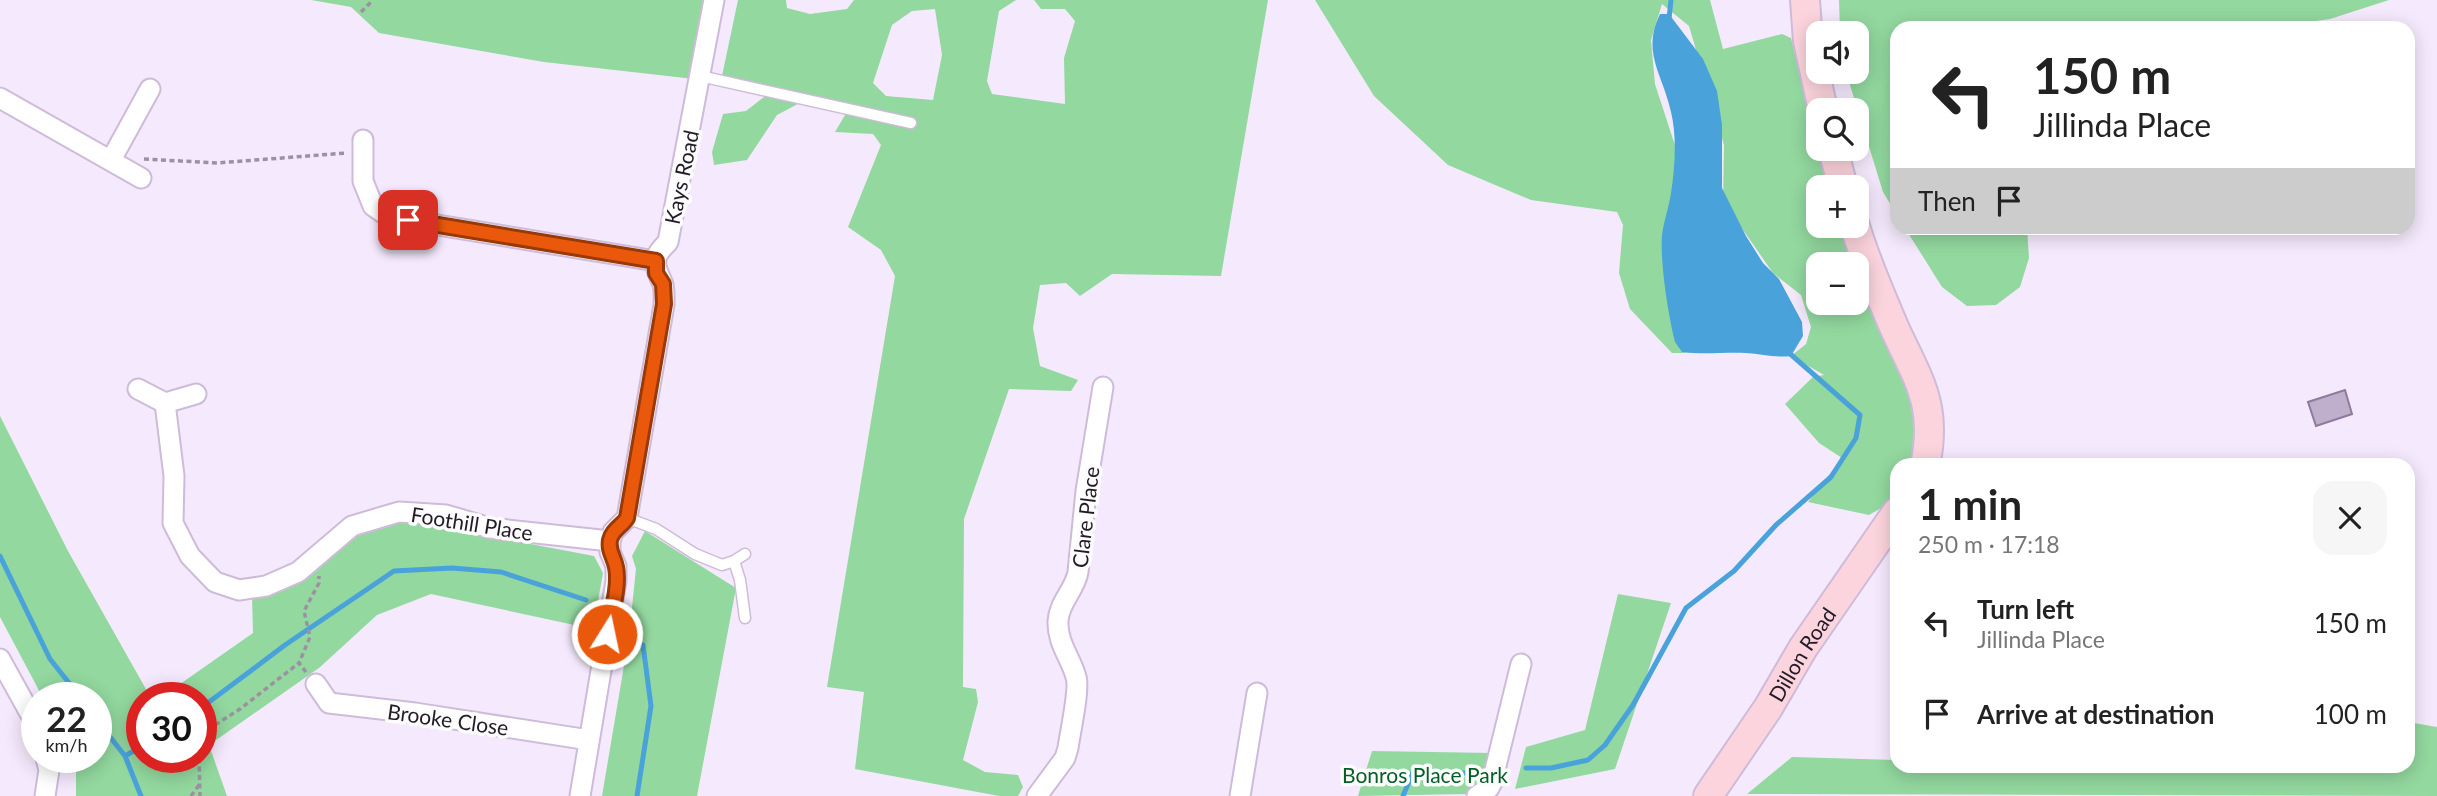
<!DOCTYPE html>
<meta charset="utf-8">
<style>
body{margin:0;font-family:Lato,sans-serif;background:#f6f6f6;color:#222;height:100vh;display:flex;flex-direction:column;font-size:26px;white-space:nowrap}
*{box-sizing:border-box;margin:0}
p{font-size:23px;color:#767676}
.icon{flex:none;width:38px;height:38px;fill:none;stroke:currentColor;stroke-width:2;stroke-linecap:round;stroke-linejoin:round}
.map{position:relative;flex:1;overflow:hidden}
.drawer{position:absolute;left:1890px;top:458px;width:525px;height:315px;display:flex;flex-direction:column;background:#fff;border-radius:21px;box-shadow:0 4px 18px #0003}
.drawer>*{flex:none}
.guide{position:absolute;left:1890px;top:21px;width:525px;height:214px;border-radius:21px;box-shadow:0 4px 18px #0003;background:#fff;color:#222;overflow:hidden}
.fabs{position:absolute;left:1806px;top:21px;display:grid;gap:14px}
.fabs a{display:grid;place-items:center;width:63px;height:63px;border-radius:14px;background:#fff;box-shadow:0 4px 18px #0003;font-size:35px}
.speed{position:absolute;left:21px;top:682px;display:flex;gap:14px;font-size:35px;font-weight:700;text-align:center}
.speed>*{display:grid;place-content:center;width:91px;height:91px;border-radius:50%;background:#fff;box-shadow:0 4px 18px #0003;line-height:1}
.speed small{font-size:18px;font-weight:400}
.speed .limit{border:10px solid #d22;background:#fff;color:#111}
.pin{position:absolute;display:grid;place-items:center;width:60px;height:60px;color:#fff;margin:-30px;border-radius:14px;box-shadow:0 4px 10px #0006}
.me{position:absolute;width:77px;margin:-38px;rotate:10deg;stroke-linejoin:round;filter:drop-shadow(0 0 5px #0008)}
.turn{display:flex;align-items:center;gap:24px;height:147px;padding:0 28px;font-size:32px}
.turn .icon{width:91px;height:91px;stroke-width:2.5}
.turn b{display:block;font-size:49px;line-height:60px}
.then{display:flex;align-items:center;height:66px;padding:0 28px;background:#0003;gap:14px;font-size:26px}
.round{display:grid;place-items:center;flex:none;width:74px;height:74px;border-radius:21px;background:#f6f6f6}
.head{display:flex;align-items:center;justify-content:space-between;height:119px;padding:0 28px}
h1{font-size:42px;font-weight:700;line-height:52px}
ul{padding:0;list-style:none}
li{display:flex;align-items:center;gap:21px;height:91px;padding:0 28px}
li div{flex:1}
li b{display:block;font-size:26px}
li em{font-style:normal}
.map>svg:first-child{display:block}
.green{fill:#93d89f;fill-rule:evenodd}
.water{fill:#49a3da}
.lines{fill:none;stroke-linecap:round;stroke-linejoin:round}
.stream{stroke:#49a3da;stroke-width:5}
.building{fill:#c0aecd;stroke:#8d7c99;stroke-width:2}
.lane-casing{stroke:#cebbda;stroke-width:13}
.street-casing{stroke:#cebbda;stroke-width:23}
.secondary-casing{stroke:#cebbda;stroke-width:32}
.path{stroke:#9b92a1;stroke-width:3.5;stroke-dasharray:5 3.5;stroke-linecap:butt}
.lane{stroke:#fff;stroke-width:10}
.street{stroke:#fff;stroke-width:19}
.secondary{stroke:#fcd4dd;stroke-width:28}
.route-casing{stroke:#983908;stroke-width:18}
.route{stroke:#ea580c;stroke-width:12}
.labels{text-anchor:middle;dominant-baseline:central;stroke-width:7;stroke-linejoin:round;paint-order:stroke}
.street-label{font-size:21px;fill:#221b26;stroke:#fcfcfc}
.park-label{font-size:21px;fill:#035f26;stroke:#fcfcfc}
</style>
<div class="map">
<svg width="2437" height="796" viewBox="0 0 2437 796">
<rect width="100%" height="100%" fill="#f5eafd"/>
<path class="green" d="M311,0h398l-15,79 -150,-17 -165,-29 -28,-26z
M738,0h48l1,8 23,6 37,-5 7,-9h162l-17,11 -12,70 5,13 73,10 -1,-46 11,-37 -10,-12h-24l-7,-9h234l-47,276 -109,-2 -32,22 -14,-13 -26,2 -7,43 7,38 38,14 -7,11 -62,-2 -45,130 -1,168 13,2 2,13 -15,58 22,12 33,3 5,12 -5,9h-19l-144,-27 9,-77 -37,-5 68,-411 -14,-26 -33,-23 33,-82 -8,-11 -38,-2 13,-22 -37,-13 -34,18 -30,45 -33,5 -2,-13 11,-38 23,-3 22,-17 -46,-18zM935,9l7,46 -9,45 -47,-4 -13,-13 19,-58 20,-14z
M1315,0h395l13,49 59,-15 9,4 27,111 13,38h-13v39h24l12,38h-36v39h39v-32l10,29 45,101 7,34 -9,30 -13,1v23l-14,18 -14,8 -61,-13 34,-44 -23,-15 -34,-39 28,-27 11,-2 -33,-19 15,-12 5,-17 -10,-32 -28,-22 -50,-72 1,-56 -35,-119 -27,-22 -11,36 4,44 28,86 6,171 -4,12h-13l-42,-44 -11,-36 4,-48 -6,-13 -86,-12 -83,-35 -74,-69z
M1839,0h550l-59,19 -67,9h-366v187l-14,-23 -37,-120h11v-39h-17z
M1905,228h122l2,30 -9,29 -24,18 -29,1 -25,-19z
M0,416l68,135 83,147h-9v60h59v-60h-41l93,-65 -1,-36 102,-64 41,-12h43l35,12 121,23 9,17 -10,56 -162,-35 -54,21 -58,53 -110,77 18,51h-151v-31l-4,-7h24v-60h-53l-43,-81z
M645,531l91,57 -39,208h-95l27,-160 7,-67 -4,-13z
M1618,594l53,9 -56,166 -100,20 11,-42 59,-17z
M2408,722l29,5v69l-690,-2 45,-37 105,3v6h511z
M1372,751l120,2 -10,33 -15,8 -109,2z"/>
<path class="water" d="M1660,14h9l34,45 14,32 5,34v63l24,48 17,27 16,16 23,43 1,14 -12,20c-15,2 -29,-2 -45,-3 -22,-1 -42,2 -64,-1l-7,-10c-7,-28 -15,-79 -13,-107 2,-15 7,-28 9,-42 4,-25 6,-57 0,-81 -8,-38 -30,-59 -11,-98z"/>
<g class="lines">
<path class="stream" d="M1669,19l2,-19
M0,556l50,103 31,39
M201,708l84,-63 109,-74 58,-3 49,4 85,28
M96,719l29,37 16,40
M125,756l17,-10
M1526,768h25l37,-8 17,-15 28,-40 53,-97 48,-37 42,-46 55,-48 25,-39 4,-23 -72,-63
M637,796l14,-90 -8,-61
M1403,796l10,-24 52,1"/>
</g>
<path class="building" d="M2345,390l7,24 -36,12 -8,-24z"/>
<g class="lines">
<defs>
<path id="lane" d="M700,76l211,47
M627,518l29,11 39,25 27,11 12,-4 11,-7
M734,561l6,19 5,38"/>
<path id="street" d="M0,98l141,80
M363,140v41l10,25 16,11 267,44
M111,160l39,-71
M138,389l27,14 31,-9
M165,403l9,73 -1,47 17,33 25,26 24,8 27,-4 32,-14 54,-46 47,-14 47,3 44,13 120,13
M0,659l37,67
M316,684l13,19 86,10 174,27
M45,796l4,-26 -3,-12
M580,796l36,-215v-15l-6,-14v-11l3,-9 14,-14 37,-213c0,-8 1,-17 -2,-23 -9,-20 -10,-24 6,-40l46,-242
M1037,796l28,-38 3,-10c2,-15 12,-59 8,-71 -5,-19 -19,-34 -18,-56 1,-19 17,-31 20,-49l8,-81 17,-104
M1240,796l17,-103
M1477,796l12,-8 3,-6 29,-118"/>
<g id="secondary">
<path d="M1805,0l3,41 15,69"/>
<path d="M1833,149l10,38"/>
<path d="M1855,226c10,34 25,68 39,101 24,53 44,77 31,139"/>
<path id="s1" d="M1708,796l60,-88 35,-60 94,-136"/>
</g>
</defs>
<use href="#lane" class="lane-casing"/>
<use href="#street" class="street-casing"/>
<use href="#secondary" class="secondary-casing"/>
<path class="path" d="M361,12l12,-12
M144,159l73,4 129,-10
M306,672l-7,-9 11,-26 -6,-26 15,-28v-7
M201,734l39,-25 59,-46
M199,758l1,38
M191,796l8,-11"/>
<use href="#lane" class="lane"/>
<use href="#street" class="street"/>
<use href="#secondary" class="secondary"/>
</g>
<g class="lines">
<defs>
<path id="route" d="M408,220l248,41v12l7,11 1,20 -37,214c-5,8 -15,12 -17,22 -2,11 4,17 6,27 4,20 -5,47 -9,67"/>
</defs>
<use href="#route" class="route-casing"/>
<use href="#route" class="route"/>
</g>
<g class="labels">
<g class="street-label">
<text transform="translate(681 177) rotate(-78)">Kays Road</text>
<text transform="translate(1085 517) rotate(-83)">Clare Place</text>
<text transform="translate(472 523) rotate(9)">Foothill Place</text>
<text stroke="none"><textPath href="#s1" startOffset="170">Dillon Road</textPath></text>
<text transform="translate(448 719) rotate(8)">Brooke Close</text>
</g>
<g class="park-label">
<text x="1425" y="774">Bonros Place Park</text>
</g>
</g>
</svg>
<div class="fabs">
<a><svg class="icon" aria-label="sound" viewBox="0 0 24 24"><path d="M4 9h4l5-4v14l-5-4H4zM17 9q2 3 0 6"/></svg></a>
<a><svg class="icon" aria-label="search" viewBox="0 0 24 24"><circle cx="10" cy="10" r="6"/><path d="M15 15l6 6"/></svg></a>
<a>+</a>
<a>−</a>
</div>
<div class="speed"><div>22<small>km/h</small></div><div class="limit">30</div></div>
<div class="pin" style="left:408px;top:220px;background:#d93025"><svg class="icon" aria-label="arrive" viewBox="0 0 24 24"><path d="M6 21V4h12l-3 4 3 4H6"/></svg></div>
<svg class="me" style="left:607px;top:634px" viewBox="-20 -20 40 40"><circle r="17" fill="#ea580c" stroke="#fff" stroke-width="3"/><path d="M0-11L8 9 0 5-8 9z" fill="#fff"/></svg>
<div class="guide">
<div class="turn"><svg class="icon" aria-label="left" viewBox="0 0 24 24"><path d="M17 20v-9H6M10 6l-5 5 5 5"/></svg><div><b>150 m</b>Jillinda Place</div></div>
<div class="then">Then<svg class="icon" aria-label="arrive" viewBox="0 0 24 24"><path d="M6 21V4h12l-3 4 3 4H6"/></svg></div>
</div>
<section class="drawer">
<div class="head"><div><h1>1 min</h1><p>250 m · 17:18</p></div><a class="round"><svg class="icon" aria-label="close" viewBox="0 0 24 24"><path d="M6 6l12 12M18 6L6 18"/></svg></a></div>
<ul>
<li><svg class="icon" aria-label="left" viewBox="0 0 24 24"><path d="M17 20v-9H6M10 6l-5 5 5 5"/></svg><div><b>Turn left</b><p>Jillinda Place</p></div><em>150 m</em></li>
<li><svg class="icon" aria-label="arrive" viewBox="0 0 24 24"><path d="M6 21V4h12l-3 4 3 4H6"/></svg><div><b>Arrive at destination</b></div><em>100 m</em></li>
</ul>
</section>
</div>
